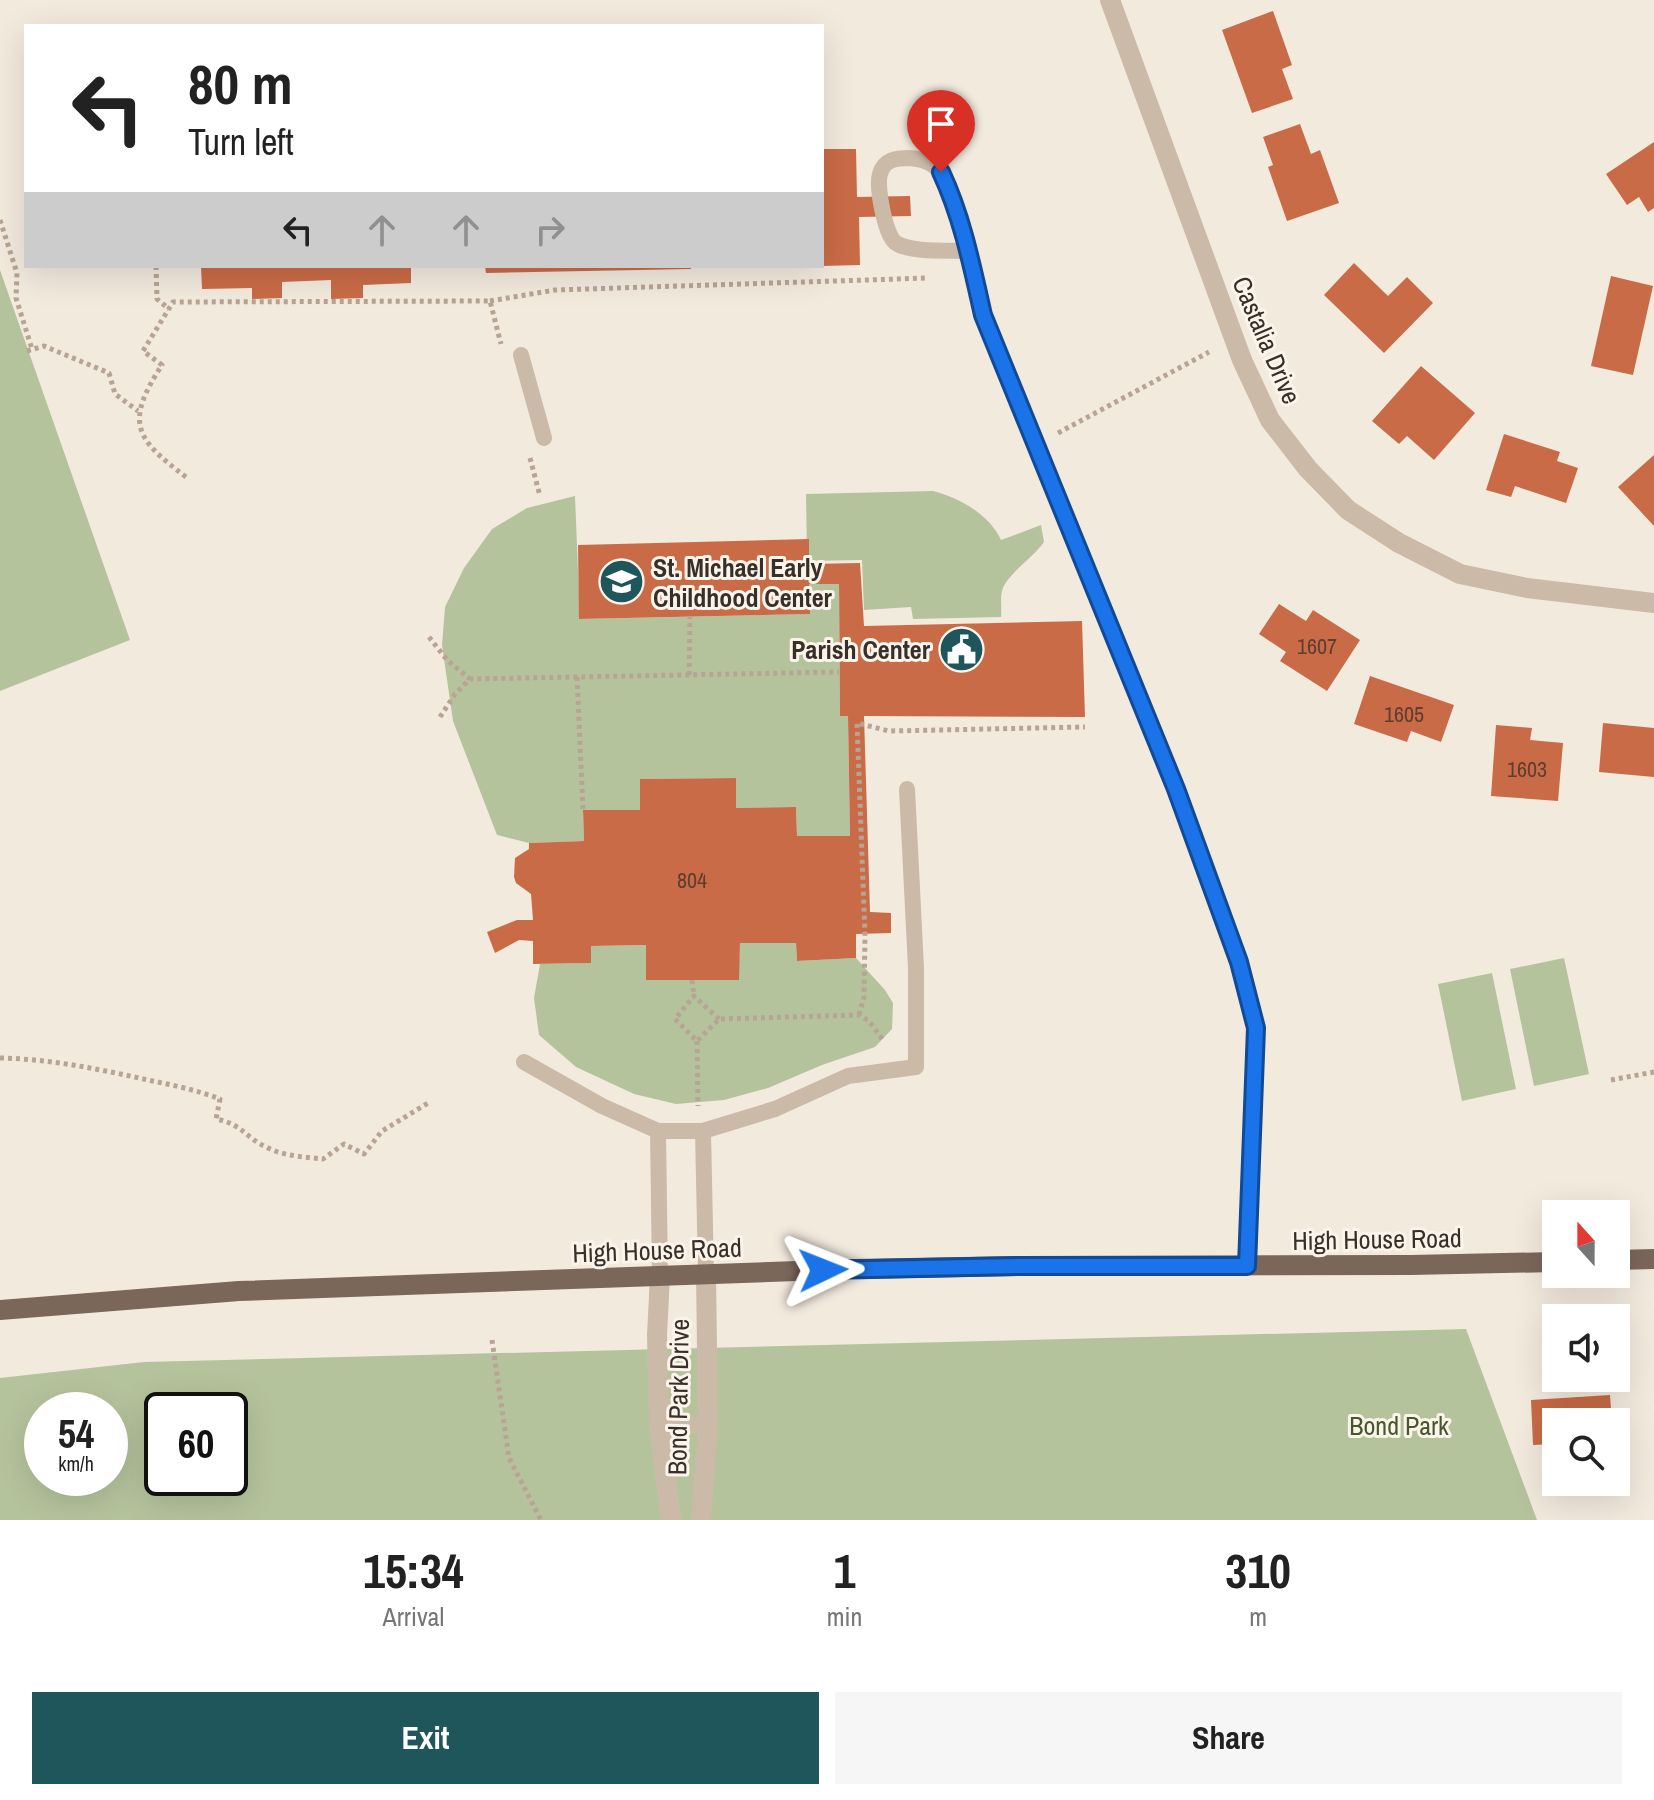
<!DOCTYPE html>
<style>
body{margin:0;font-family:"Archivo Narrow",sans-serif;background:#f6f6f6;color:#222;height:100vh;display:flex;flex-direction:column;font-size:30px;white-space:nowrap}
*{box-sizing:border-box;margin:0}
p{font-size:26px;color:#767676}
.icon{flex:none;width:44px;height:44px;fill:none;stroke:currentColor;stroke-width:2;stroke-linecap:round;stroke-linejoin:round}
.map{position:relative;height:1520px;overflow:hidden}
.drawer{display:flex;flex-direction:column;background:#fff;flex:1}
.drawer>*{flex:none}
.hud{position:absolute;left:24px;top:24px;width:800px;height:244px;border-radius:0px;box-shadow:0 8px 32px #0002;background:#fff;color:#222;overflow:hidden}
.needle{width:52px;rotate:339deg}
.fabs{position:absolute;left:1542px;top:1200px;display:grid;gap:16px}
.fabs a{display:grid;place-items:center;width:88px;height:88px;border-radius:0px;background:#fff;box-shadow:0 8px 32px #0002;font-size:40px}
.speed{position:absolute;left:24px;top:1392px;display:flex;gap:16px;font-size:40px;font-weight:700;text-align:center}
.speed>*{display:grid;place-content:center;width:104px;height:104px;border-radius:50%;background:#fff;box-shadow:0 8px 32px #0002;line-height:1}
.speed small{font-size:20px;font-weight:400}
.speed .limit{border:4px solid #111;border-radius:12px;background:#fff;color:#111}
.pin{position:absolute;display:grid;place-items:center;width:68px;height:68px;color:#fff;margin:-82px -34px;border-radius:50% 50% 50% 0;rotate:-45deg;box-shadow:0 0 8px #0007}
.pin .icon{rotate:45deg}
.me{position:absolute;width:88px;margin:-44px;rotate:88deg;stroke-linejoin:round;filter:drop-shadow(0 0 6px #0008)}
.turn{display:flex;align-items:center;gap:28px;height:168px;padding:0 32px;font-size:36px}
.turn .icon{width:104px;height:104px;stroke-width:2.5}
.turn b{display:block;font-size:56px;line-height:68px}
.lanes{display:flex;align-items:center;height:76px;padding:0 32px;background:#0003;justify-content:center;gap:40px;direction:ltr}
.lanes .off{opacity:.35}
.eta{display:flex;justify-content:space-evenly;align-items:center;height:136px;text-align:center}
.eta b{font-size:48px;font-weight:700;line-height:56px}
.action{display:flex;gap:16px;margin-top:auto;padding:16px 32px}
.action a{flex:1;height:92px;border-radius:0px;background:#1e565c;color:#fff;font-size:32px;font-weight:700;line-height:92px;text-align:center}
.action a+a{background:#f6f6f6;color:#222}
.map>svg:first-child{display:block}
.green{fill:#b5c39d;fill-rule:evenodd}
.building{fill:#c96b47}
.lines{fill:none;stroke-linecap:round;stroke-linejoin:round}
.path{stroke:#b8a494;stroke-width:5;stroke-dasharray:4 4;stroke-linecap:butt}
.service{stroke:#ccbaa9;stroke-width:16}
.minor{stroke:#ccbaa9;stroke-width:20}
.primary{stroke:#7b665a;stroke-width:20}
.route-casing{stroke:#114b97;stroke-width:20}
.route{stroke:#1a73e8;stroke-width:14}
.labels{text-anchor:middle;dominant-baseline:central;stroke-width:6;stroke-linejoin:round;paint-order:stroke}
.number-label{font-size:22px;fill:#5d3e30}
.street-label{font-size:26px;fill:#392f29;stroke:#fbf4eb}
.poi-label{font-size:26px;font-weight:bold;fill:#392f29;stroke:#fbf4eb;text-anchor:start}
.park-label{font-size:26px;fill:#47582c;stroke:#fbf4eb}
</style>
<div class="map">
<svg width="1654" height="1520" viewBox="0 0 1654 1520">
<rect width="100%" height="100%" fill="#f3eade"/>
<path class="green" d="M0,270l130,370 -130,51z
M933,491c27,7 57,24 68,49l40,-15 3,17c-10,15 -38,33 -42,49 -2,8 0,18 -1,26l-88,2 -2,-12 -47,3 -2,-50 -55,1 -1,-67z
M575,496l5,123 230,-5 -1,-30h30l1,131 8,1 2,120h-53l-1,-29 -60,1 -1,-30 -95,1v31h-57l1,31 -55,2 -32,-8 -44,-114 -11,-76 3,-38 19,-39 28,-39 35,-21z
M740,943h56l1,18 59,-3 29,32 8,13 -1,26 -17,18 -53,18 -54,23 -44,12 -48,4 -42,-10 -58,-27 -37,-32 -5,-37 6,-34 50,-1 1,-17 55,-1 1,35h91z
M1564,958l25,116 -55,12 -24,-117z
M1492,973l24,116 -54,12 -24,-117z
M1466,1329l71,191h-1537v-142l144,-16zM42,1410h68v68h-68zM162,1410h68v68h-68z"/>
<path class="building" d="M1273,11l19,54 -10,4 11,30 -41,14 -30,-83z
M1300,124l11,30 9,-4 19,53 -52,18 -19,-54 5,-2 -10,-28z
M1654,142v66l-6,4 -9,-15 -12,8 -21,-31z
M822,149h34l1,48 53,-1 1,20 -52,1 1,48 -38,1z
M1354,263l34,33 19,-19 26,26 -49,50 -60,-58z
M201,266h210v17l-48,2v13l-32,1v-19l-49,2v16l-30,1v-11l-50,1z
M485,266h206v3l-205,4z
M1611,276l42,10 -20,89 -42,-9z
M1421,366l54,47 -41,47 -27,-24 -8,8 -27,-23z
M1504,434l56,18 -3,9 21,7 -12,35 -51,-17 -4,11 -25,-7z
M1654,455v71l-36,-39z
M809,539v25l51,-1 4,63 218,-5 3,96 -221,-1 6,196 21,1v20l-35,1v24l-59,3 -1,-18h-56l-1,37h-93v-35l-55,1v17l-58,1v-23l-14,-1 -24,13 -8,-21 30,-12h16l-2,-26 -15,-11 -2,-6 1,-19 14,-9v-6l55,-2 -1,-31h57v-31l96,-1v30l60,-1 1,29h53l-2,-120h-8l-1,-132h-30l1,30 -231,5 -1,-74z
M1279,604l27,17 7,-11 47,30 -33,51 -47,-30 6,-9 -27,-18z
M1370,676l84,29 -13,37 -30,-11 -4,11 -53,-18z
M1603,723l51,5v49l-55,-5z
M1496,725l36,3 -2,12 33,3 -5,58 -67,-5z
M1610,1395l2,27h-56v22l-23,1 -2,-45z"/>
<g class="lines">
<path class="path" d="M0,220l17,53 -1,25 16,51
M156,266l1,33 12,10
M490,301l65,-11 373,-12
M27,351l17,-5 65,27 6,21 23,17
M1058,433l151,-81
M530,458l10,38
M186,477c-52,-39 -61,-55 -24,-112l-19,-14 30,-49 317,-1 11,43
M429,637l18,23 23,19
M689,675l1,-58
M577,677l6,133
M440,717l15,-23 15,-15 369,-7
M692,980l2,16
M859,1015l5,-18 1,-62 -8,-212 32,8 196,-4
M719,1019l-25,-23 -19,23 22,22 22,-22 140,-4 10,6 14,19
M697,1041l1,65
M0,1058c50,1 99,11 148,22 24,5 49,10 72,19l-4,20c26,5 29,18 50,28 17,9 38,10 57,12l21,-15 20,10 18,-23 46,-28
M1611,1080l43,-8
M492,1340l17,118 32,62"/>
<path class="service" d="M968,251c-18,-1 -57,2 -72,-8 -11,-7 -20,-57 -16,-69 4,-15 17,-16 29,-16 13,1 24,4 32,15 23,32 33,102 42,142l193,474 63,173 17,66 -9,238
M521,355l23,83
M524,1062l78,44 56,25h45l72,-22 73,-33 68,-9v-99l-9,-179
M658,1131l2,145
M703,1131l3,143
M659,1425h49"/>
<path class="minor" d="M1110,0l132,360 28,60 38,49 40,41 51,33 61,31 67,14 127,15
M660,1276l-3,59 2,90 12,95
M701,1520l7,-95 -2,-151"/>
<path class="primary" d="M1616,1260l38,-1
M0,1310l239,-19 614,-22 168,-3 390,-1 145,-3"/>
</g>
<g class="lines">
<defs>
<path id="route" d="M823,1270l198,-4h226l9,-238 -17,-66 -63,-173 -193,-474c-11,-49 -21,-98 -42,-143"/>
</defs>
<use href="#route" class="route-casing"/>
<use href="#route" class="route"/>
</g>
<defs>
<symbol id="school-disc" viewBox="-11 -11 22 22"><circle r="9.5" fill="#1e565c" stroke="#fbf4eb"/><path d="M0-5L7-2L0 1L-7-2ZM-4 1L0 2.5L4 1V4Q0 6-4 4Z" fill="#fff"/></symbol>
<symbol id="civic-disc" viewBox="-11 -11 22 22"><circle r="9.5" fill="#1e565c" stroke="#fbf4eb"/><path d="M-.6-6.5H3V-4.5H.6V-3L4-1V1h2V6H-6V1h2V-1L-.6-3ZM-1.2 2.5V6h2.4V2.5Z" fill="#fff"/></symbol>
</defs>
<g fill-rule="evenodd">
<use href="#school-disc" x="596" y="556" width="51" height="51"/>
<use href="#civic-disc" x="936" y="624" width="51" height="51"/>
</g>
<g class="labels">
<g class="number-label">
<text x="1317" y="646">1607</text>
<text x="1404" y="714">1605</text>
<text x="1527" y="769">1603</text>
<text x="692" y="880">804</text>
</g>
<g class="street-label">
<text transform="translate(1267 340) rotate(67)">Castalia Drive</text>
<text transform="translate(1377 1239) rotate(-1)">High House Road</text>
<text transform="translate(657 1250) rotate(-2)">High House Road</text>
<text transform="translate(678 1397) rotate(-89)">Bond Park Drive</text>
</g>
<g class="poi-label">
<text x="653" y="567">St. Michael Early<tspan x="653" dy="30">Childhood Center</tspan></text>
<text x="930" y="649" text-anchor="end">Parish Center</text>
</g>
<g class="park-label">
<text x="1399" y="1425">Bond Park</text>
</g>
</g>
</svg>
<div class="fabs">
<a><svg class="needle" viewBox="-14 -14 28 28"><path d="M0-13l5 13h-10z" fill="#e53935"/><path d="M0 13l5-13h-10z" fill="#767676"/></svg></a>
<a><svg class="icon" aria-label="sound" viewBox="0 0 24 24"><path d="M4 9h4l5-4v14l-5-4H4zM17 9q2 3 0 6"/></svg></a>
<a><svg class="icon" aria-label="search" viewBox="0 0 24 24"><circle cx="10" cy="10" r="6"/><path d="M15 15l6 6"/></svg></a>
</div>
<div class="speed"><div>54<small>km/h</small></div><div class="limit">60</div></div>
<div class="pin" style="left:941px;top:172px;background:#d93025"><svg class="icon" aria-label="arrive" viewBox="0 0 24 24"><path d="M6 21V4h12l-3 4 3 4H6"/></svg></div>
<svg class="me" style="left:823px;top:1270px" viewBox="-20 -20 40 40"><path d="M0-17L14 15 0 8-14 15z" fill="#1a73e8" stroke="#fff" stroke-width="4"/></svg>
<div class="hud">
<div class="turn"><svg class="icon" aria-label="left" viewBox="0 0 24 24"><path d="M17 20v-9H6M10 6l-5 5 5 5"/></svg><div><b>80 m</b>Turn left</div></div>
<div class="lanes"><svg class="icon" aria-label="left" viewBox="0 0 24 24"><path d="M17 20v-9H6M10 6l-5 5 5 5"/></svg><svg class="icon off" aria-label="ahead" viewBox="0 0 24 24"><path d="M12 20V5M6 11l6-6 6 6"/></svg><svg class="icon off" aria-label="ahead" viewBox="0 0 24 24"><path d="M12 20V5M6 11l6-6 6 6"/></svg><svg class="icon off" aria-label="right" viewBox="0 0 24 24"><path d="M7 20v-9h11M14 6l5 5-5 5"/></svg></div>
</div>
</div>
<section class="drawer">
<div class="eta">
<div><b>15:34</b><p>Arrival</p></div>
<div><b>1</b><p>min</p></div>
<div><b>310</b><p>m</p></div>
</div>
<div class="action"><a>Exit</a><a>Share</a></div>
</section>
